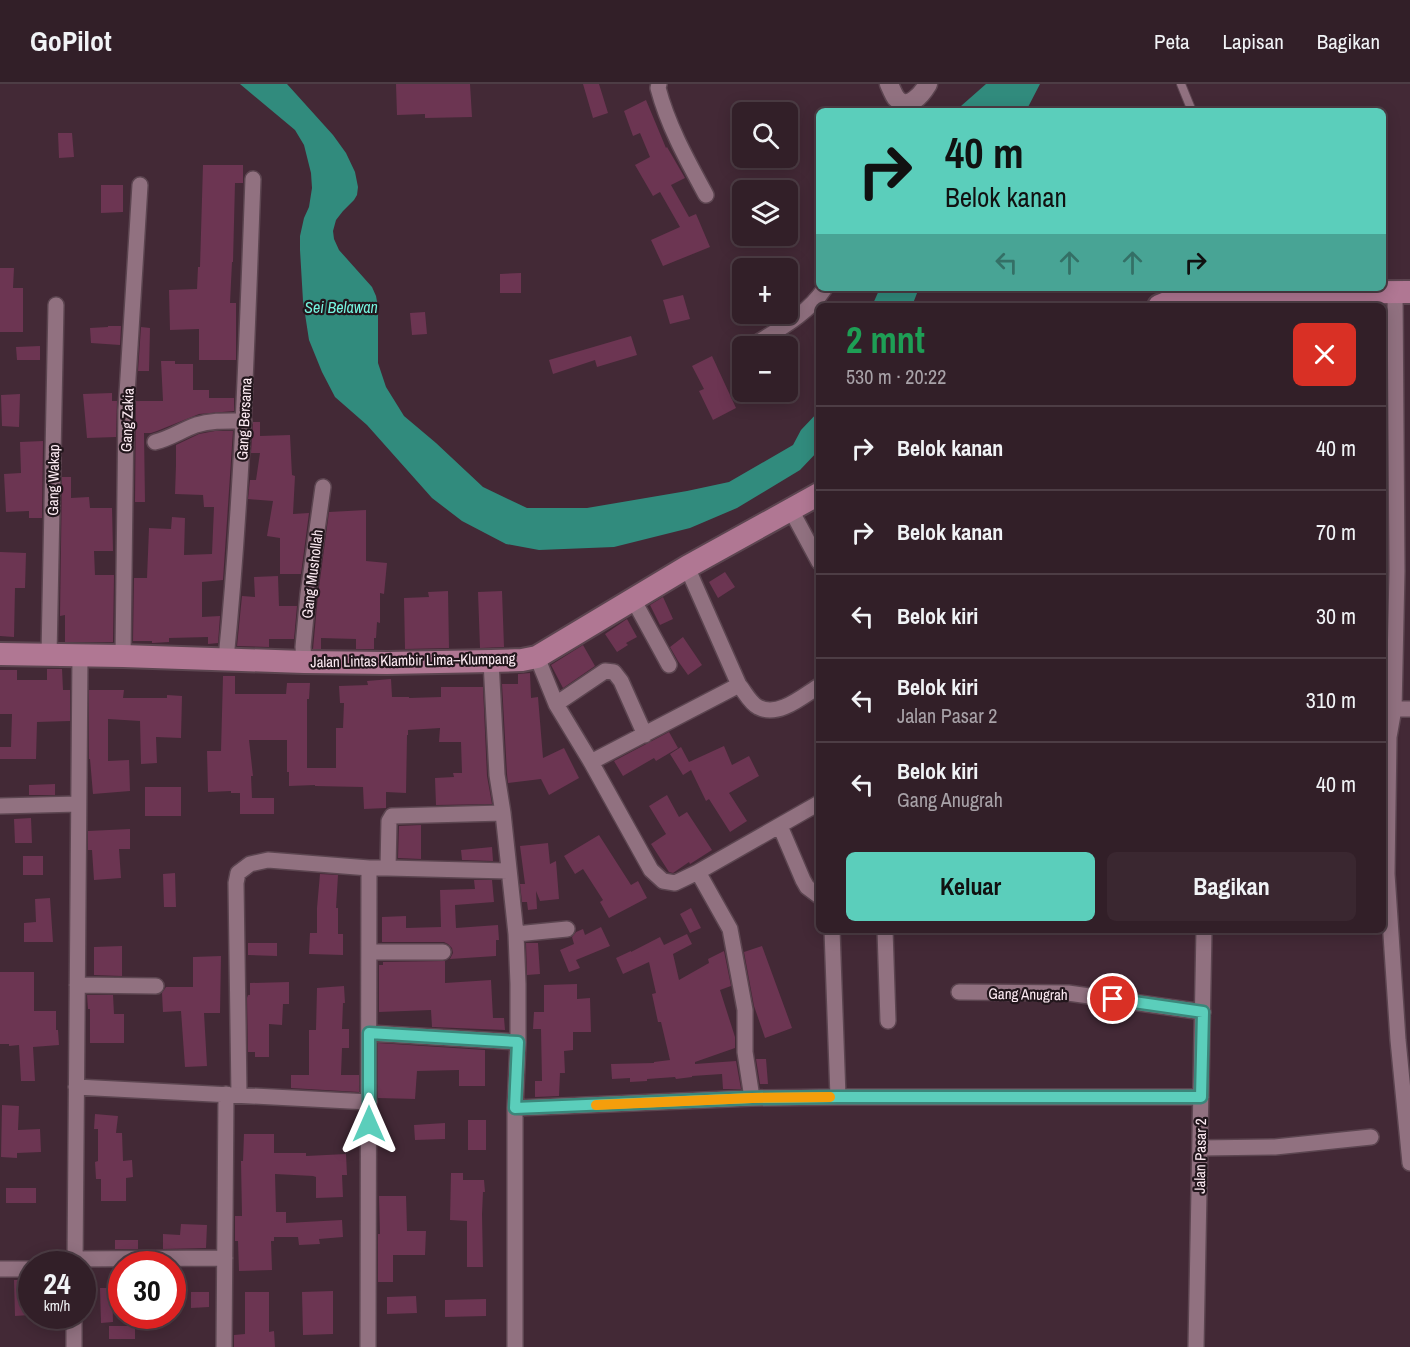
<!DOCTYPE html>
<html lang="id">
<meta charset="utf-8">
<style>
body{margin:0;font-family:"Archivo Narrow",sans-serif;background:#3a2730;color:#f1f3f6;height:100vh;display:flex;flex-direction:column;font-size:22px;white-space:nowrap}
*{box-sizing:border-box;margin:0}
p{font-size:20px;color:#a8a2a8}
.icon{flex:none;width:33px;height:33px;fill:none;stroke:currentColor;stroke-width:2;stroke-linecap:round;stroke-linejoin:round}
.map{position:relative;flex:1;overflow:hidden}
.side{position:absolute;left:816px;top:219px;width:570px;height:630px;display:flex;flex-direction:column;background:#321f28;border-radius:9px;box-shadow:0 3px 15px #0003,0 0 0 2px #4d3d45}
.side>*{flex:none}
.hud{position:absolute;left:816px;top:24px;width:570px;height:183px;border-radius:9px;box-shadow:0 3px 15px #0003,0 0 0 2px #4d3d45;background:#5bcebb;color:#111;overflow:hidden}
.tools{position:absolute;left:732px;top:18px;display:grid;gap:12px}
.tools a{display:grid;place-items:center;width:66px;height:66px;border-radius:9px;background:#321f28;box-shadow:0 3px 15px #0003,0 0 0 2px #4d3d45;font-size:30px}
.speed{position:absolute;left:18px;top:1167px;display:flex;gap:12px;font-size:30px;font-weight:700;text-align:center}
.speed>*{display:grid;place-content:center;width:78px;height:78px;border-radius:50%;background:#321f28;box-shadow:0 3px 15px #0003,0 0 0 2px #4d3d45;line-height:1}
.speed small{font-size:15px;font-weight:400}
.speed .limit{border:9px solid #d22;background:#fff;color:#111}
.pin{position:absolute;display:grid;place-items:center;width:51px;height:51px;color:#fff;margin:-26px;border:3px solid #fff;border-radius:50%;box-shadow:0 2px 6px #0007}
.me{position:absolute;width:66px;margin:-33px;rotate:0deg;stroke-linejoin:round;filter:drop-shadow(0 0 4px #0008)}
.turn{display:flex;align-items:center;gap:21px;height:126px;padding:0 30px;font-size:27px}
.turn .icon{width:78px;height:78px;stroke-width:2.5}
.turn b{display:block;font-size:42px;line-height:51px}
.lanes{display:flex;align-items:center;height:57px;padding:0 30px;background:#0003;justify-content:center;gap:30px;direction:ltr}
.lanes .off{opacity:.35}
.round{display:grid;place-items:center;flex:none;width:63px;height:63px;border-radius:9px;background:#3a2730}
.summary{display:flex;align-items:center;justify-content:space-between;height:102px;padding:0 30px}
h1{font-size:36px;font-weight:700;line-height:45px;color:#1e9e55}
.cta{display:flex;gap:12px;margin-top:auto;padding:12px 30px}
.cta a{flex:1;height:69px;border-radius:9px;background:#5bcebb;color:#111;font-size:24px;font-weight:700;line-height:69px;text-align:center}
.cta a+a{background:#3a2730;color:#f1f3f6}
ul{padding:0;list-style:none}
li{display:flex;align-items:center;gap:18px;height:84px;padding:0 30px;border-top:2px solid #4d3d45}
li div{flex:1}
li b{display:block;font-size:22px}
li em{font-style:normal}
header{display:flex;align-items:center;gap:36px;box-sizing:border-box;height:84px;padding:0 30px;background:#321f28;border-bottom:2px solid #4d3d45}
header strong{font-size:28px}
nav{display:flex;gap:33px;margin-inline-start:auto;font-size:21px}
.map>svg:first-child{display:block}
.water{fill:#318b7d}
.building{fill:#6c3552}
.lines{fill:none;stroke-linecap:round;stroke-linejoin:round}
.service-casing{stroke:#5c4550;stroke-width:10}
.minor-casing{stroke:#5c4550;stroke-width:18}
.tertiary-casing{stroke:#5c4550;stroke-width:21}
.primary-casing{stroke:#5c4550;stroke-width:26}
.service{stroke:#917180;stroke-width:8}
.minor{stroke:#917180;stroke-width:15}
.tertiary{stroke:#917180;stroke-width:18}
.primary{stroke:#b07793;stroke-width:22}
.route-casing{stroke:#3b867a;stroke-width:15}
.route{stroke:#5bcebb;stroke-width:10}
.slow{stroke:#f59e0b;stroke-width:10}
.labels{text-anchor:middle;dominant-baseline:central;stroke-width:4.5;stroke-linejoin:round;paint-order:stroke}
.street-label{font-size:15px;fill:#fdebf3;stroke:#22161c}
.water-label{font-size:16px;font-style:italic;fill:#76f4df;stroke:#22161c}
</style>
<header>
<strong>GoPilot</strong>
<nav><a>Peta</a><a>Lapisan</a><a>Bagikan</a></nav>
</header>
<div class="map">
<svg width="1410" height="1263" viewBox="0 0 1410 1263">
<rect width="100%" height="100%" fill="#432936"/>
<path class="water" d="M240,0h47l46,51 13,18 9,19 3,15 -1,8 -3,5 -11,11 -7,9 -3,11 1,8 5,11 33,37 4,9 2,11v56l8,24 18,29 32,27 47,44 44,21h60l100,-17 42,-9 64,-37 8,-15 18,-19v39l-19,20 -63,38 -47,20 -76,19 -75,3 -33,-6 -44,-23 -30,-23 -65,-73 -32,-28 -13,-25 -13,-32 -6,-39 -3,-51v-14l4,-18 5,-11 3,-19 -1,-15 -7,-28 -9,-15z
M986,0h54l-14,27h-67l2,-5z
M880,204h39l-7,18h-40z"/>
<path class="building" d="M396,0h74l2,33 -47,1v-4l-28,1z
M583,0h16l9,29 -15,5z
M646,16l20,48 1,-1 18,31 -14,7 18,32 7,-3 14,33 -47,19 -12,-26 29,-13 -20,-35 -7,4 -18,-31 15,-8 -10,-24 -7,3 -9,-25z
M58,49h14l2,24 -15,1z
M203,81h40v18h-8l-2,79h-1l-2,41h6v57h-37v-31l-29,1 -1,-40 28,-1 1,-22h2z
M101,101h22v27l-22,1z
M0,184h14l-1,20h10v44h-23z
M521,189v20h-21v-19z
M683,211l7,24 -20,5 -7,-24z
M425,228l2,22 -15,1 -2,-22z
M108,242h13l-1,19 -29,-2 -1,-15 18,-1z
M141,243l9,1 -1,43h-11z
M631,252l6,19 -40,12 -2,-7 -42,14 -4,-14z
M40,262v14h-23l-1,-13z
M712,272l24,52 -23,12 -14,-29 5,-2 -12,-23z
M161,277h14v3h18v26h16v8h25v13l-35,3 -42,17 -6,2h-7l1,69h-10l1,-101h27z
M112,309v8h5l-1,36 -29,1 -4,-44z
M20,310l-1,33 -17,-1 -1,-31z
M253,338h7v14l30,-1 2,40 3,1 -2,38 16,-1 -8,61h-21v-36l-13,-2 6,-35 -25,-2 2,-19h6l4,-27h-9z
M215,347h18l-10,149 -21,2v35l18,-1 -2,27 -10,1v-7l-39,1v4l-17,1v-2h-19l1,-63h13l2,-50 22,1 1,-12 13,1 -1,37 28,-1 2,-47h-10l-1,-12 -28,-1 1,-29v-20l23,-11z
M43,357l-1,77h-13v-7l-23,1 -2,-38 17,-1 -1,-31z
M62,393h9v21l18,-1 1,11h22l1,43h-19l1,24h19l-1,67h-48v-27l-5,1z
M366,426v51l21,2 -3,31 -4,-1v30l-3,-1 -1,16h-2v11h-18v-10l-35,-1v11h-8l5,-54 11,-83z
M0,468l26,1 -1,35h-10l-1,49 -14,-1z
M725,488l10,15 -17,11 -9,-16z
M278,492l1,30h18l-3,33h-25v8l-32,-1 5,-50 13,1 -1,-20z
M448,507l1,57 -44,1 -1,-51 25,-1 -1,-5z
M502,507l2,56 -24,1 -2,-56z
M663,513l10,22 -13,6 -10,-20z
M627,535l10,18 -11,6 2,2 -11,7 -12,-18z
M683,553l19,28 -14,10 -10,-14 -8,-14z
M583,561l12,21 -32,22 -12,-23z
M47,585h15l1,21h7v31l-33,1 -1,37h-36v-12h11l1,-33h-12v-44h17v10h30z
M530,589l1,25 7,-1 5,61 21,-10 15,30 -30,17 -8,-16 -33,4 -1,-9 -5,-90h16v-10z
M223,592h12v18h51l1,-11h23l-1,16h-2v69h29v-40h7l1,-25h-4l-1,-17 29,-1 -1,-4 24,-2 1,18h17v1l32,-1v-10h42l4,89 5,28 -56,1 -1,-27 19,-1 -1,-4h9l-1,-31h-22l1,-14 -32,2v5h-1l-1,58 -20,-1v16l-22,1 -1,-22 -48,-1v-1l-26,1v-14h-2v-32h-38l4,36h-2l1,22h22v16h-34v-21h-9v-2l-23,1 -1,-41h14z
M89,606h35l-1,8h44v-3l15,1 -1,42 -25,-1 1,26 -16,1 -1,-43 -32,-2v42l21,-1 1,31 -37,3 -3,-35h-1z
M669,648l9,16 -22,13 -2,-3 -31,18 -9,-15z
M724,662l8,19 17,-9 10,20 -30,17 18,28 -17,11 -21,-33 -3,2 -15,-31 -8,5 -13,-21 11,-7 8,15z
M55,700v11h-26v-10z
M145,703h36v29h-36z
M667,711l12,22 8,-5 25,38 -22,14 -1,-2 -16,11 -4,-1 -18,-28 15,-10 -17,-28z
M31,734l1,25h-17l-1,-24z
M421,741v34l-23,-1 1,-32z
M130,745v20h-11l2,29 -27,2 -2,-30h-4v-19z
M599,751l32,50 7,-4 9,17 -38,20 -9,-16 3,-2 -20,-31 -8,5 -11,-18z
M548,759l2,21 6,-3 3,38 -19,2 -4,-10 1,18 -9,1 -1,-8h-5l-2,-18h5l-5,-38z
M492,763l1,14 -31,-1 -1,-10z
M23,772h20v19h-20z
M175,789l1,34h-12l-1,-33z
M320,790l18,1 -2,33h2v26h5v21l-34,-1 1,-21h7v-25z
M474,796h18l2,22 -39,3 1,23 42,-3 1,15h-3v16l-46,3 3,-6 -1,-5 -4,-4 -4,-2h-62v-25l24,-1v12l35,-1 -1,-37 35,-1z
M50,814l3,44h-29v-19l12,-1 -1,-23z
M691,824l10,20 -11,5 -10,-19z
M601,843l9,19 -34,14 4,8 -11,4 -9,-22 14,-6 -2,-7 4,-5 7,-3 2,6z
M687,850l5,10 -19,10 6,26 30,-17 -1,-4 16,-8 7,35 -11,4 15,47v11l-40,14v2l41,-3 5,28h-18l-1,-15 -30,2v1l-16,2 -1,-2 -28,2v2l-17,1v-4l-18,1 -1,-15 43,-1v-1l16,-2 -9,-38h-3l-6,-28 4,-1 -7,-31 -26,12 -7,-16 15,-7v1l29,-15 4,8z
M248,859h29v13l-29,-1z
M526,859h12l2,31 -13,1z
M122,862v30l-28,-1v-28z
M762,862l30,82 -27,10 -11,-32 -10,-54z
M221,872l-1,57h-16l3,53 -22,1 -4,-56 -18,1 -1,-19 4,-6h27v-30z
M445,877v22l46,-3 2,38h11l1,12 -73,-3 -1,-17 -52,2v-47h4v-3z
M0,888h34v39h22v19h2l1,15 -26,2 2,34h-14l-2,-36 -10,1v-2h-9z
M289,898v22h-6l-1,21 -13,-1v33h-14v-5h-7l-1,-54 1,-3h2v-12z
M577,900v15l13,-1 1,34h-18v18l-9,1 1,22h-5l-1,23 -24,1v-16h7l-1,-52h-8l1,-17h10v-27z
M344,902l1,17h-2l-1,26h7v19h-7l-1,27h18v17l-68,-4v-13h18v-45h7l1,-42z
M87,911h26l1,19h10v29h-34v-34h-2z
M378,959l107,7v36h-26v-16l-42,1 -2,28 -37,-1z
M756,975h10l2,25h-8z
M2,1021l17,1 -1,24 22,-1 1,23 -24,1v5l-16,-1z
M95,1030l23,2 -2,17h6l1,28 9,-1 1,17 -7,1v23h-25v-22h-5l-1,-17 3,-1v-32h-4z
M468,1036h18v30h-18z
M445,1039v16l-30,1 -1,-15z
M244,1050h30v19h32v3l40,-2 1,21h-5l1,22 -27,1v-21l-3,-1 -38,-2 1,38h10v11l56,-3 1,17 -24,2 1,5 -21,1 -1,-8h-24v4h-3l1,29 -33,1 -1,-30h-3v-25h7l-1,-55h2z
M451,1089h12v7h21l1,12h-2l-1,22 1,53h-16v-46l-17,-1z
M6,1104h30v15h-30z
M379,1112h27l1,35h19l-1,24h-32v27h-15v-48h2z
M181,1140l26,1 -1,23 -43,1v-15l17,1z
M115,1156h23v9h-23z
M14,1196h15l1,35 -15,1z
M100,1204h12l1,34 -12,1z
M333,1207v43l-30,1 -1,-43z
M191,1208h18v15l-18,1z
M245,1208h24v40l5,-1 1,16h-41v-12l11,-1z
M416,1212l1,17 -30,1v-17z
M486,1215v17l-41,1v-17z
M109,1242h26v13h-26z"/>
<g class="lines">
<defs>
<path id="service" d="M1181,0l11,27"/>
<path id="minor" d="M659,0l-1,4c10,38 29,72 48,107
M1395,208l2,279 -3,138 -5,28 -2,137 11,166 12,123
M752,262c27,-17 55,-31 73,-58
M155,358c14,-3 27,-12 41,-17 16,-5 32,-4 48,-4
M791,426l28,52
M687,483l52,118c6,7 11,18 19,22 20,11 45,-11 61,-21
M633,515l36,66
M49,571l7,-350
M123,572l3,-246 14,-225
M537,573l19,47 35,58 60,108 12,11 12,2 23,-11 121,-69
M226,575c16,-160 21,-320 27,-480
M491,577l6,114 6,38 13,121 2,50v58l-3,66v239
M304,578l-1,-15 5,-53 15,-107
M556,620l49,-33 9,1 7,9 24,54
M1394,625h16
M591,678l148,-77
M0,722l78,-2
M780,742l23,54 4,7 12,9
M388,784l1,-47 3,-5 111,-3
M698,788l32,57 15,81v42l7,46
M832,846l6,167
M885,846l3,91
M516,850l51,-5
M369,868h74
M77,901l79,1
M959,908l109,1 135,19
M369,949l149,9
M76,1003l293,15
M239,1011l-3,-212 2,-10 12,-9 18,-4 101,8h19l120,3
M515,1024l237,-10 86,-1h363
M1200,1064l75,-1 96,-10
M75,1175l150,-1
M75,1180l5,-608
M0,1185h32
M74,1263v-31
M224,1263l2,-253
M368,1263l1,-479
M1196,1263l8,-417"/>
<path id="tertiary" d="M889,0c2,4 4,10 7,14 12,14 26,-4 32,-14"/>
<path id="primary" d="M1159,222c18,-8 38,-11 58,-13l193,-1
M0,570l123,2 181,6 83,1 104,-2 31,-1 15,-3 150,-90 132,-73"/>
</defs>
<use href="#service" class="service-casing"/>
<use href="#minor" class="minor-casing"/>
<use href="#tertiary" class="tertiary-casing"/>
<use href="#primary" class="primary-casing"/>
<use href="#service" class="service"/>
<use href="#minor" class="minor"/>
<use href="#tertiary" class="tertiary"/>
<use href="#primary" class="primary"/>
</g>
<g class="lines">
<defs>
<path id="route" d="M369,1040v-91l149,9 -3,66 237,-10 86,-1h363l2,-85 -90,-13"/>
</defs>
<use href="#route" class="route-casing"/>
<use href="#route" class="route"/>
<path class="slow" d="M596,1021l156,-7 78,-1"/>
</g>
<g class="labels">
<g class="street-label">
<text transform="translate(244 335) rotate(-87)">Gang Bersama</text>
<text transform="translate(127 336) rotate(-88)">Gang Zakia</text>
<text transform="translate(53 396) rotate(-89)">Gang Wakap</text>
<text transform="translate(312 490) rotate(-83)">Gang Mushollah</text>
<text transform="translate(413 576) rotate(-1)">Jalan Lintas Klambir Lima–Klumpang</text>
<text transform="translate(1028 910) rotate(1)">Gang Anugrah</text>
<text transform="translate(1200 1072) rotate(-89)">Jalan Pasar 2</text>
</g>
<g class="water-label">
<text x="341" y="223">Sei Belawan</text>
</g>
</g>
</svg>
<div class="tools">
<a><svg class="icon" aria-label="search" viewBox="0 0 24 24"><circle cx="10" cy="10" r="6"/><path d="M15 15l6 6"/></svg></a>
<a><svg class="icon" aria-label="layers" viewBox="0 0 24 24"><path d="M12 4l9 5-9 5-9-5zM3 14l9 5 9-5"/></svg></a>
<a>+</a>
<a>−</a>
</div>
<div class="speed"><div>24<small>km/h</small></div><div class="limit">30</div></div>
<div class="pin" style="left:1113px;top:915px;background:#d93025"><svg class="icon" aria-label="arrive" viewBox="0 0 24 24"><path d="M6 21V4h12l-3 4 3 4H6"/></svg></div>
<svg class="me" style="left:369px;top:1040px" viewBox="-20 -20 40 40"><path d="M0-17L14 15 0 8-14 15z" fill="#5bcebb" stroke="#fff" stroke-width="4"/></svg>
<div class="hud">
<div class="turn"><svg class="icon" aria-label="right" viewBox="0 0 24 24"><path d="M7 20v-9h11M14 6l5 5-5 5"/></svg><div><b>40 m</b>Belok kanan</div></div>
<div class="lanes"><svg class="icon off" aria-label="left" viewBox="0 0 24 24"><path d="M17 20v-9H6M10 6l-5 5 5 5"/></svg><svg class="icon off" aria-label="ahead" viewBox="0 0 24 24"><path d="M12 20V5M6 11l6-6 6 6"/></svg><svg class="icon off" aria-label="ahead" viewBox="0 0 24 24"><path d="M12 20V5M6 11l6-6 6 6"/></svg><svg class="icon" aria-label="right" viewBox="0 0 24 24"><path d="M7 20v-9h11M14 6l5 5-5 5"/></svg></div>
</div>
<section class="side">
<div class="summary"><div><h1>2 mnt</h1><p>530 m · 20:22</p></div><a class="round" style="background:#d93025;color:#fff"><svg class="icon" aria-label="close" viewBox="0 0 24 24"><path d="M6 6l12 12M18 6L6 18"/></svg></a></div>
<ul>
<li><svg class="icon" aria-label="right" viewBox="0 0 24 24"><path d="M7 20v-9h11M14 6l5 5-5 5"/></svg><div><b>Belok kanan</b></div><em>40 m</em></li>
<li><svg class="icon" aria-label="right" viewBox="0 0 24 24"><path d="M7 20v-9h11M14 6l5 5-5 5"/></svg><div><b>Belok kanan</b></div><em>70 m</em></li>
<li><svg class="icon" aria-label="left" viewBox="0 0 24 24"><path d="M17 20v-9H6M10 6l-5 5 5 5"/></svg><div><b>Belok kiri</b></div><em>30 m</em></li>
<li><svg class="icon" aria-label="left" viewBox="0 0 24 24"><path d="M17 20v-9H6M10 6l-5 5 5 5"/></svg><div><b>Belok kiri</b><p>Jalan Pasar 2</p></div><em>310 m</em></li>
<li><svg class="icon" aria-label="left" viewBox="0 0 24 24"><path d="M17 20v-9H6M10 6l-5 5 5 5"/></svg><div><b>Belok kiri</b><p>Gang Anugrah</p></div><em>40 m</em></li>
</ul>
<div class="cta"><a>Keluar</a><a>Bagikan</a></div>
</section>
</div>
